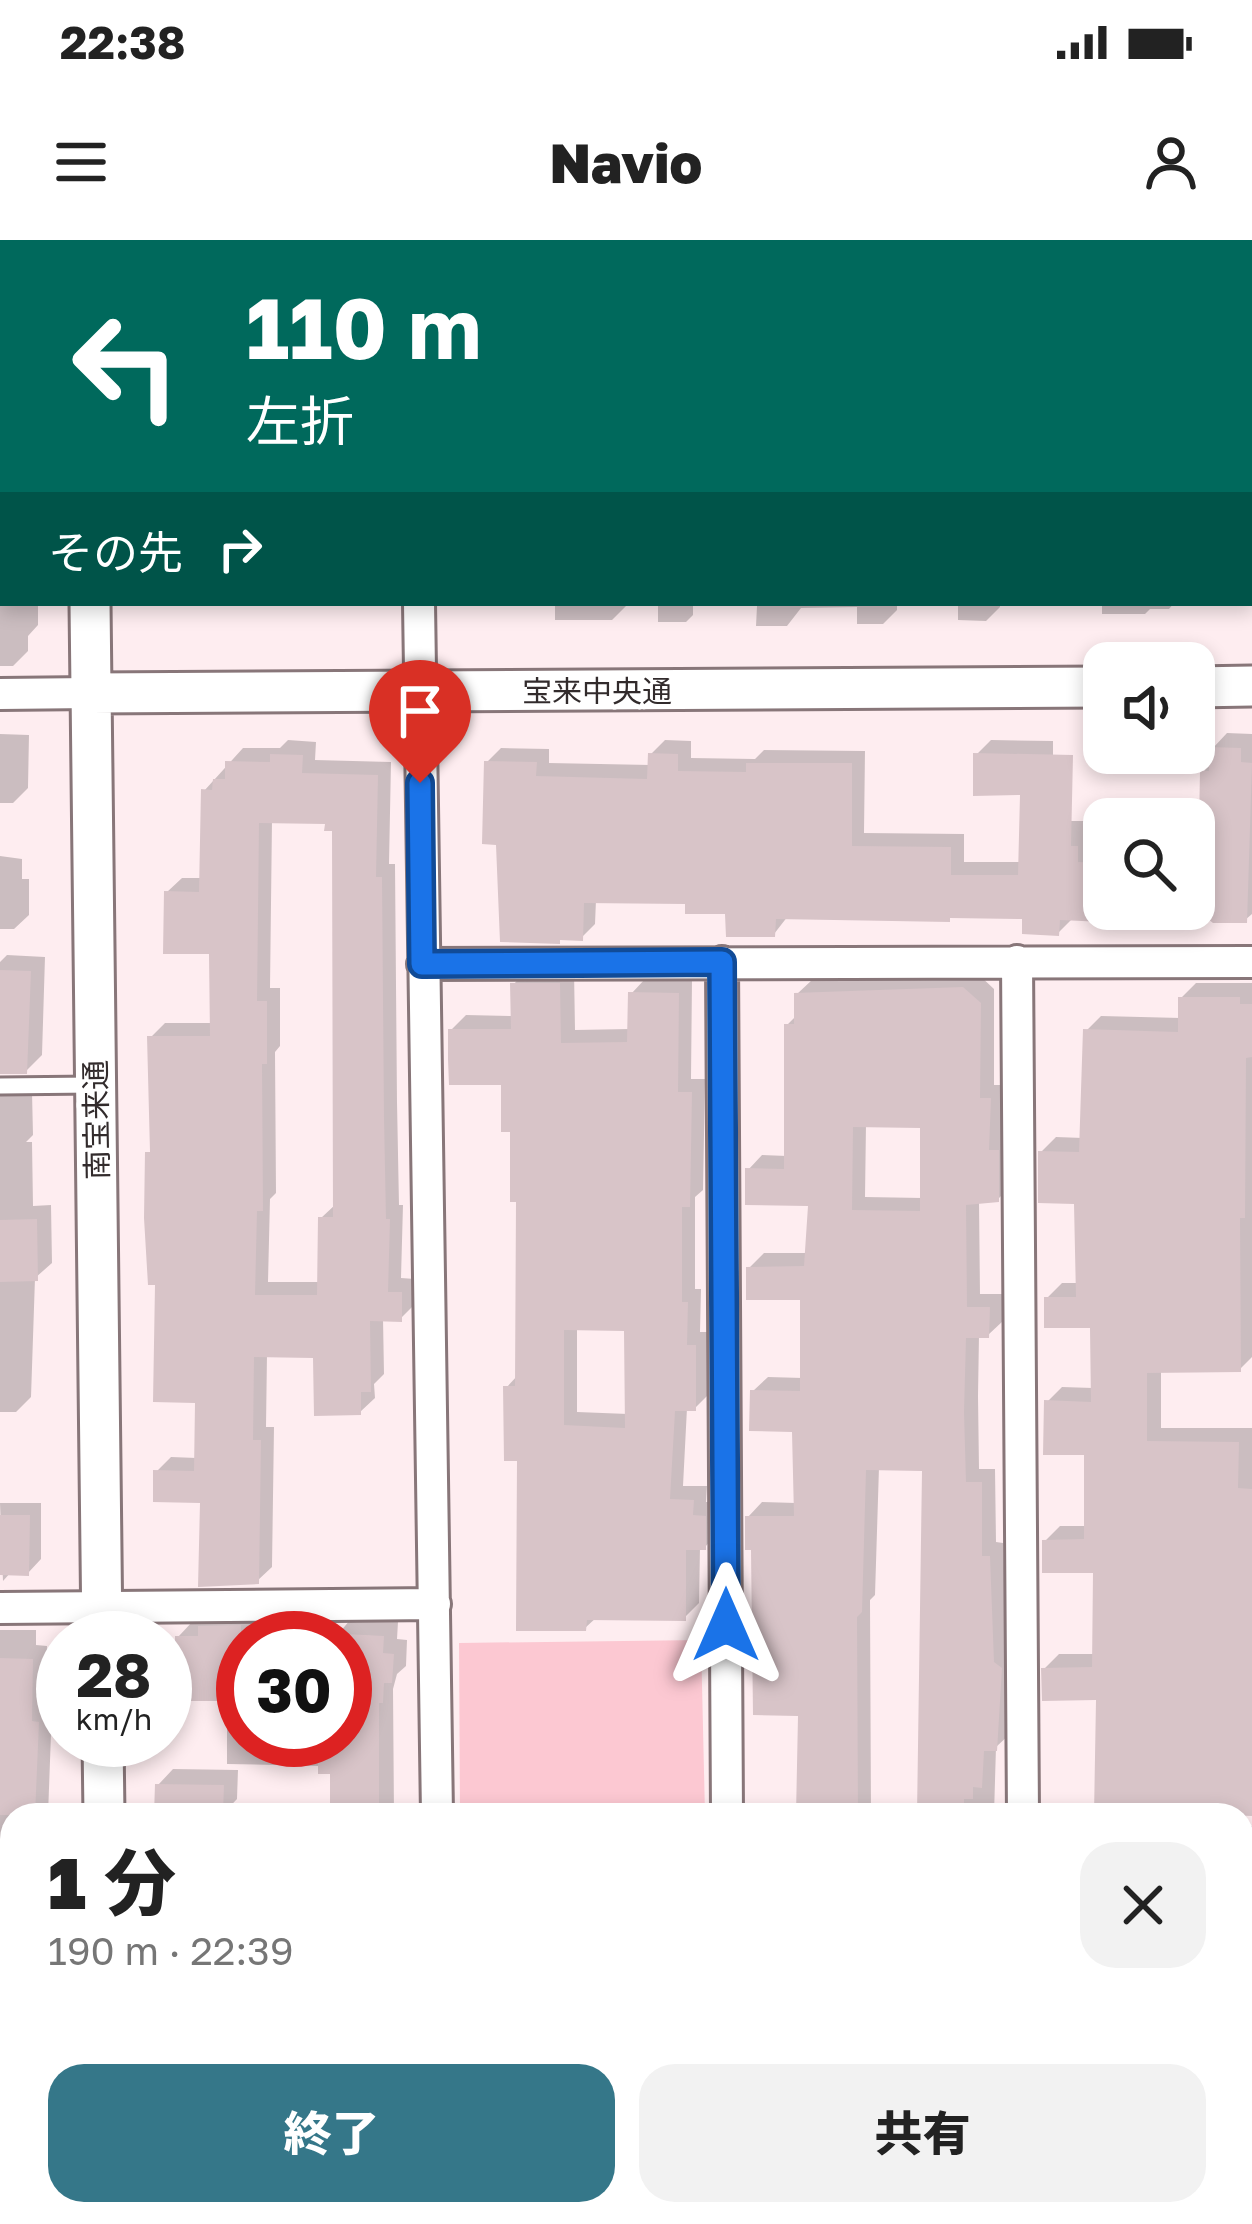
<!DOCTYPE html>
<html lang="ja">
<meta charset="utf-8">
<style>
body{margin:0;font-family:"Golos Text","Noto Sans JP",sans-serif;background:#f2f2f2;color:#222;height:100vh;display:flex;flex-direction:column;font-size:45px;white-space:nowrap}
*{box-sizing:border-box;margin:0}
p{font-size:39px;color:#767676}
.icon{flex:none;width:66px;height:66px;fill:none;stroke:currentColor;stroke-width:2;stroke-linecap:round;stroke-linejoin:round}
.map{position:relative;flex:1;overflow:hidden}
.panel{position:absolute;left:0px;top:1563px;width:1254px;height:423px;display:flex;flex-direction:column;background:#fff;border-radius:36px 36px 0 0;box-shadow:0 6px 18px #0003}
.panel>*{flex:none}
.guide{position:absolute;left:0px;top:0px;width:1254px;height:366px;box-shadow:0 6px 18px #0003;background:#00695c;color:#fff;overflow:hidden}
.buttons{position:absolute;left:1083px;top:402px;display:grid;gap:24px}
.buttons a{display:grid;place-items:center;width:132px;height:132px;border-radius:24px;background:#fff;box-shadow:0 6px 18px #0003;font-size:60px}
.speed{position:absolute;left:36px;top:1371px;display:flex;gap:24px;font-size:60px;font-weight:700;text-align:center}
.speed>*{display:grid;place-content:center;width:156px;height:156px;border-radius:50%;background:#fff;box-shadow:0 6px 18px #0003;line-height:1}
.speed small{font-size:30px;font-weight:400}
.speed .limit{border:18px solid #d22;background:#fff;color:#111}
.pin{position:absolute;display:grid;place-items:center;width:102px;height:102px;color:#fff;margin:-123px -51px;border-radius:50% 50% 50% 0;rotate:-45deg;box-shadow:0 0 12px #0007}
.pin .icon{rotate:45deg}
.me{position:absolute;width:132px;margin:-66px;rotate:0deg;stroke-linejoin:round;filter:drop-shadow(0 0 9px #0008)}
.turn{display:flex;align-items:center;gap:42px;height:252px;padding:0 48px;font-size:54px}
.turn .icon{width:156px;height:156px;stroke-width:2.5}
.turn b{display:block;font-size:84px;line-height:102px}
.then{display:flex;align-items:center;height:114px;padding:0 48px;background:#0003;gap:24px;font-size:45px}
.round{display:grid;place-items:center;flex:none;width:126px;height:126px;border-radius:36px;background:#f2f2f2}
.overview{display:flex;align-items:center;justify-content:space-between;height:204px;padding:0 48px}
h1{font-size:72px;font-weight:800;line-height:90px}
.button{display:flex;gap:24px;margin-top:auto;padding:24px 48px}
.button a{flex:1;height:138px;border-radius:36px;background:#357789;color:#fff;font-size:48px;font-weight:800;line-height:138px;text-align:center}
.button a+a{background:#f2f2f2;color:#222}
.status{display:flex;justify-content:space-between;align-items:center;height:84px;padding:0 60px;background:#fff;direction:ltr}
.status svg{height:33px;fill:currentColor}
header{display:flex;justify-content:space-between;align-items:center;height:156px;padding:0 48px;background:#fff;font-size:54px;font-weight:800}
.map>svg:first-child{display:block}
.green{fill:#fcc8d2}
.shadow{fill:#0003;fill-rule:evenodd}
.building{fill:#d8c4c8;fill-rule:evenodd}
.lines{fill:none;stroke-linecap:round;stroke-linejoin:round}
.service-casing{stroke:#887679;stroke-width:21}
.minor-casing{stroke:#887679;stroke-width:36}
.tertiary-casing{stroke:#887679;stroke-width:45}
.service{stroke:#fff;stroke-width:15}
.minor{stroke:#fff;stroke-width:30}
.tertiary{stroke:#fff;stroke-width:39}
.route-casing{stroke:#114b97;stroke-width:30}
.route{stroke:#1a73e8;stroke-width:21}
.labels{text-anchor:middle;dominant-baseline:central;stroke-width:10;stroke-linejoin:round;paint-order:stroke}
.street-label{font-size:30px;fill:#322b2c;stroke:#fff}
</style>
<div class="status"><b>22:38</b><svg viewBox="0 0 49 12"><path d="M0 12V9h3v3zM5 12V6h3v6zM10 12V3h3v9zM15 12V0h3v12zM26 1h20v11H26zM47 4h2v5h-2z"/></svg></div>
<header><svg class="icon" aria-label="menu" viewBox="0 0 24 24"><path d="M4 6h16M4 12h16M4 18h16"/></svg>Navio<svg class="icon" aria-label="person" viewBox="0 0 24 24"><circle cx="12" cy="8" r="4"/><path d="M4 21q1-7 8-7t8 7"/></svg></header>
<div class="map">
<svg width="1252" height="1984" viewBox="0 0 1252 1984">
<rect width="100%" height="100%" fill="#feedf0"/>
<path class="green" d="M701,1400l4,175h-245l-1,-172z"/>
<path class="shadow" d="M0,0h20l-17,3v360h35v22l-10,11v15l-15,15h-13z
M256,0h137v3h-137z
M789,0h159v3h-159z
M1067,0h74v3h-74z
M1193,0h59l-1,126v-123z
M1252,202v143l-1,1v-144z
M555,363h71v3l-14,14h-57z
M658,363h35v12l-7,7h-28z
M704,363h193v7l-14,14h-26v-17l-56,1 -14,18h-31l1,-20h-53z
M958,363h42v4l-14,14 -28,-1z
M1102,363h72l-5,6h-19l-5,5h-43z
M1227,493l25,1v180l-7,6 -42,-148 9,-9v-14z
M0,494l29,1 -1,53 -15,15h-13z
M288,500l28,2 -1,18 76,2 -2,102h6l2,238 2,103h4l-2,73 14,1v25l-15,15 -17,-1 1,56 -10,10 1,14 -15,14 -44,-57 -49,-1 -1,73h8l-2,140 -15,14 -54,-81 -47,-28 15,-15 26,1 1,-58 -40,-118 -10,-128 5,-5 -3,-111 15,-15h48l-1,-72 -45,-59 15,-14h20l2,-87 39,-43h37zM272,580l56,1 7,7 1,376 -15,14 -1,64h-52l2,-83 6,-6 -1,-141 5,-6v-58h-10z
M665,500l26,1v17l64,1 9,-9 101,1 -1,82 100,1v28h58l14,-41h48v12h7l-1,16h14v60h27l-11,11 -47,-2 -15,15 -33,-17h-237l-14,18 -46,-23 -40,-10 -92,-1 -1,24 -14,14 -82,-96 -12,-80 14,-14 48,1v14l102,2v-11z
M991,500l62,1v36l-77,-22z
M0,616l22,3v20h7v36l-15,14h-14z
M7,715l38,2 -3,98 -16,16h-26v-109z
M527,730h47l1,60 55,-1 1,-35 14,-15 47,1 -1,99h14l-2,111 -8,7v92h6l-1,43h9l1,61 -15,15h-8l-4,78h24l-1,16h13v30l-14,15h-5l-1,56 -15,15 -87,-1 -12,11 -65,-170 -14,-70 12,-13 1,-176 -6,-69 -9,-48 -53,-52 15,-15 47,1v-31zM577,1087l50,1 1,86 -51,-2z
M978,734l16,15v96h10l-1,51 9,1v48l-14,14 -19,2 1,93h23v27l-15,14h-9l-1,61 1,73h16l1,73 7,1 4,104 3,87 -14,13 -2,68h-74l5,-347 -46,-1 -4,128 -5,5 1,215h-72l2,-102 -53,-196 14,-15 34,1 -1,-74 -42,-38 15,-14 35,1v-81l-54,-29 15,-15h44l3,-50 -63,-33 14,-15 25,1v-131l10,-10v-21l15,-14zM866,884l57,1v73l-58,-1z
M1196,743h56v374l-12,12 -79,1v58h91v385l-82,-3v5h-75l4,-118 -55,-28 15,-15h36l1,-84 -51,-29 15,-15h27v-74l-40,-50 15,-15 31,1v-63l-46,-27 15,-15h17l-2,-82 -36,-49 15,-15 27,1 3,-107 15,-15 80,2v-20z
M0,848l32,4 1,43 -7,7h6l1,64 18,-1 1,58 -17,15 -4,119 -15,15h-16z
M0,1263h41v56l-13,14 -17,-1 -8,9z
M216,1371h39v27h-12v56l-4,4 -61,-61 15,-16h13z
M350,1380l48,2 -1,17 10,1 -1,26 -9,8 -4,15 1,126h-61v-44l-12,-5 -94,-2v-46l15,-15 1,37h102v-102h-10z
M0,1390h36v15l11,1 -2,62h7l-4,107h-36v399h38v10h-50z
M173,1529l65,1 -1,29 -15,16 -64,-30z
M1244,1586h8v149h-10z
M1242,1800h10v167h-10z
M249,1974h163v9l-163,1z
M460,1974h72l-4,4z
M826,1974h100l-7,8 -94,2z
M984,1974h160l-10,10h-93v-4h-57z"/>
<path class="building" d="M1209,507l32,1v14l11,1 -5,160h-34l-10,-8v-41h-5l2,-103h9z
M648,513l30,1v17l68,1v-9h106v83l99,1v28h67l2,-80 -47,1v-43l100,2 -2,91h7v16l26,1v59l-44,-2 -1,16 -37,-2v-15l-72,-1v4l-174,-3 -1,18h-49l-1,-23h-40v-10l-101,-1 -1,38 -23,-1v4l-60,-2 -4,-97 -14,-1 2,-83 53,1 -1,14 111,3z
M270,514l33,1 -1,18 76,2 -2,102h6l2,241 2,101h4l-2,73h14v30l-32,-1 1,71h-10v23l-47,1 -1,-58 -59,-1 -1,83h8l-2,144 -61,3 2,-84 -47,-1v-32l41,1 1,-68 -42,-1 2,-117h-7l-4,-67 1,-66h5l-3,-116h63l-1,-82h-46l1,-63 35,1 2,-103 11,1 1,-11h12v-18l45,1zM259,583l66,1 -1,7h8l1,386h-15l-1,78h-62l2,-84h6l-1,-147h5v-63h-10z
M0,730l31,1 -4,103h-27z
M510,743h50l1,60 66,-1 1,-50 51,1 -1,99h14l-2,115h-8v95h6l-1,43h9v66h-21l-5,88 24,1 -1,15 13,1v34h-20v71l-99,-1 -1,11h-70l1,-170h-13l-1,-75h12l1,-184h-6v-70h-9v-47h-52l-1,-26v-30h63zM564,1090l60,1 1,97 -61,-3z
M963,747l18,16 -1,95h11l-2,52h10v52l-33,3 1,102h23l-1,31h-23l-2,74 2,70h16v74h8l4,106 8,6 -5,83h-13l-2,37 -9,-1v12h-9v16h-47l5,-344 -56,-1 -4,142 -5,5 1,198h-62l2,-99 -45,-1 -2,-165h-6v-34h49l-2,-84 -43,-1 1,-41 50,1v-91h-54v-33l58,-1 4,-60 -63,-1v-37l39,1v-145h10v-31zM853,887l67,1v83l-68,-1z
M1178,757h62v7h12v53l-6,1 -1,160h-5l1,154 -94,1v68l92,1 -1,46 14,1v327l-95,-4 -63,3 2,-115 -54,1 -1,-33 51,-1 1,-94h-51v-33l42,-1v-84h-41l1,-55 47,2 -1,-74h-46v-31h32l-2,-93 -36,-1v-52l41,1 4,-123 95,3z
M37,979l1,62 -38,1v-62z
M0,1275h30l-1,61 -29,-1z
M241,1385v76h-66v-65h23v-10z
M345,1394l39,2 -1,17 11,1 -2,29h-8l-1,20h-4v112h-49v-41h-12v-34h27z
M0,1418l33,1 -1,62 7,1 -4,93h-35z
M155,1544l69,1 -1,30h-69z"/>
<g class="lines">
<defs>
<path id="service" d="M234,0v3
M0,846l93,-1"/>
<path id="minor" d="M710,0v3
M997,0v3
M419,3v-3
M1251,171h1
M419,363l18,1212
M0,454l91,-1
M1017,721l6,854
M722,722l5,853
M423,724l829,-2
M0,1368l435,-4
M1242,1761h10
M435,1984v-10"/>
<path id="tertiary" d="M88,0v3
M90,363l12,1035
M1194,447l58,-1
M91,453l1013,-6
M103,1500l1,75
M110,1974v10"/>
</defs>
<use href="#service" class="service-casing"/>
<use href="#minor" class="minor-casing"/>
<use href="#tertiary" class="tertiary-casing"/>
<use href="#service" class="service"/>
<use href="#minor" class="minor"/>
<use href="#tertiary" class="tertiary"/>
</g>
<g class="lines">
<defs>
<path id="route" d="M420,543l2,181 300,-2 4,663"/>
</defs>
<use href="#route" class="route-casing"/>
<use href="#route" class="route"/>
</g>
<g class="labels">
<g class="street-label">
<text x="597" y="451">宝来中央通</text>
<text transform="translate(96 880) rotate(-91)">南宝来通</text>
</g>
</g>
</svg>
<div class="buttons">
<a><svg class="icon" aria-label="sound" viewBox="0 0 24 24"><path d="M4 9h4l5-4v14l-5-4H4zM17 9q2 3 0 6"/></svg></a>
<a><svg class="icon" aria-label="search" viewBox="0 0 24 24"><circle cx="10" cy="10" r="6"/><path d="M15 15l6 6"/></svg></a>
</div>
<div class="speed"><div>28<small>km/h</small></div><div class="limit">30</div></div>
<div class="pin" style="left:420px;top:543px;background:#d93025"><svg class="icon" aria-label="arrive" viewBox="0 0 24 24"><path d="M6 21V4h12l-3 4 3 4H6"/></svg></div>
<svg class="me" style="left:726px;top:1385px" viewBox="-20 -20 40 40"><path d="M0-17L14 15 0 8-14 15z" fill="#1a73e8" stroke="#fff" stroke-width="4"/></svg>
<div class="guide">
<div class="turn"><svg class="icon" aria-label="left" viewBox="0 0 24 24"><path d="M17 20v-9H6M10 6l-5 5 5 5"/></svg><div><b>110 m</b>左折</div></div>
<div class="then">その先<svg class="icon" aria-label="right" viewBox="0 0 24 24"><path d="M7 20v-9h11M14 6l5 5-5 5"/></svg></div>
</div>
<section class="panel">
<div class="overview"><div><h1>1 分</h1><p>190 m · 22:39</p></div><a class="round"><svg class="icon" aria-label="close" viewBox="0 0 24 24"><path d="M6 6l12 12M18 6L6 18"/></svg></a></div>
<div class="button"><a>終了</a><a>共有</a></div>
</section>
</div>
